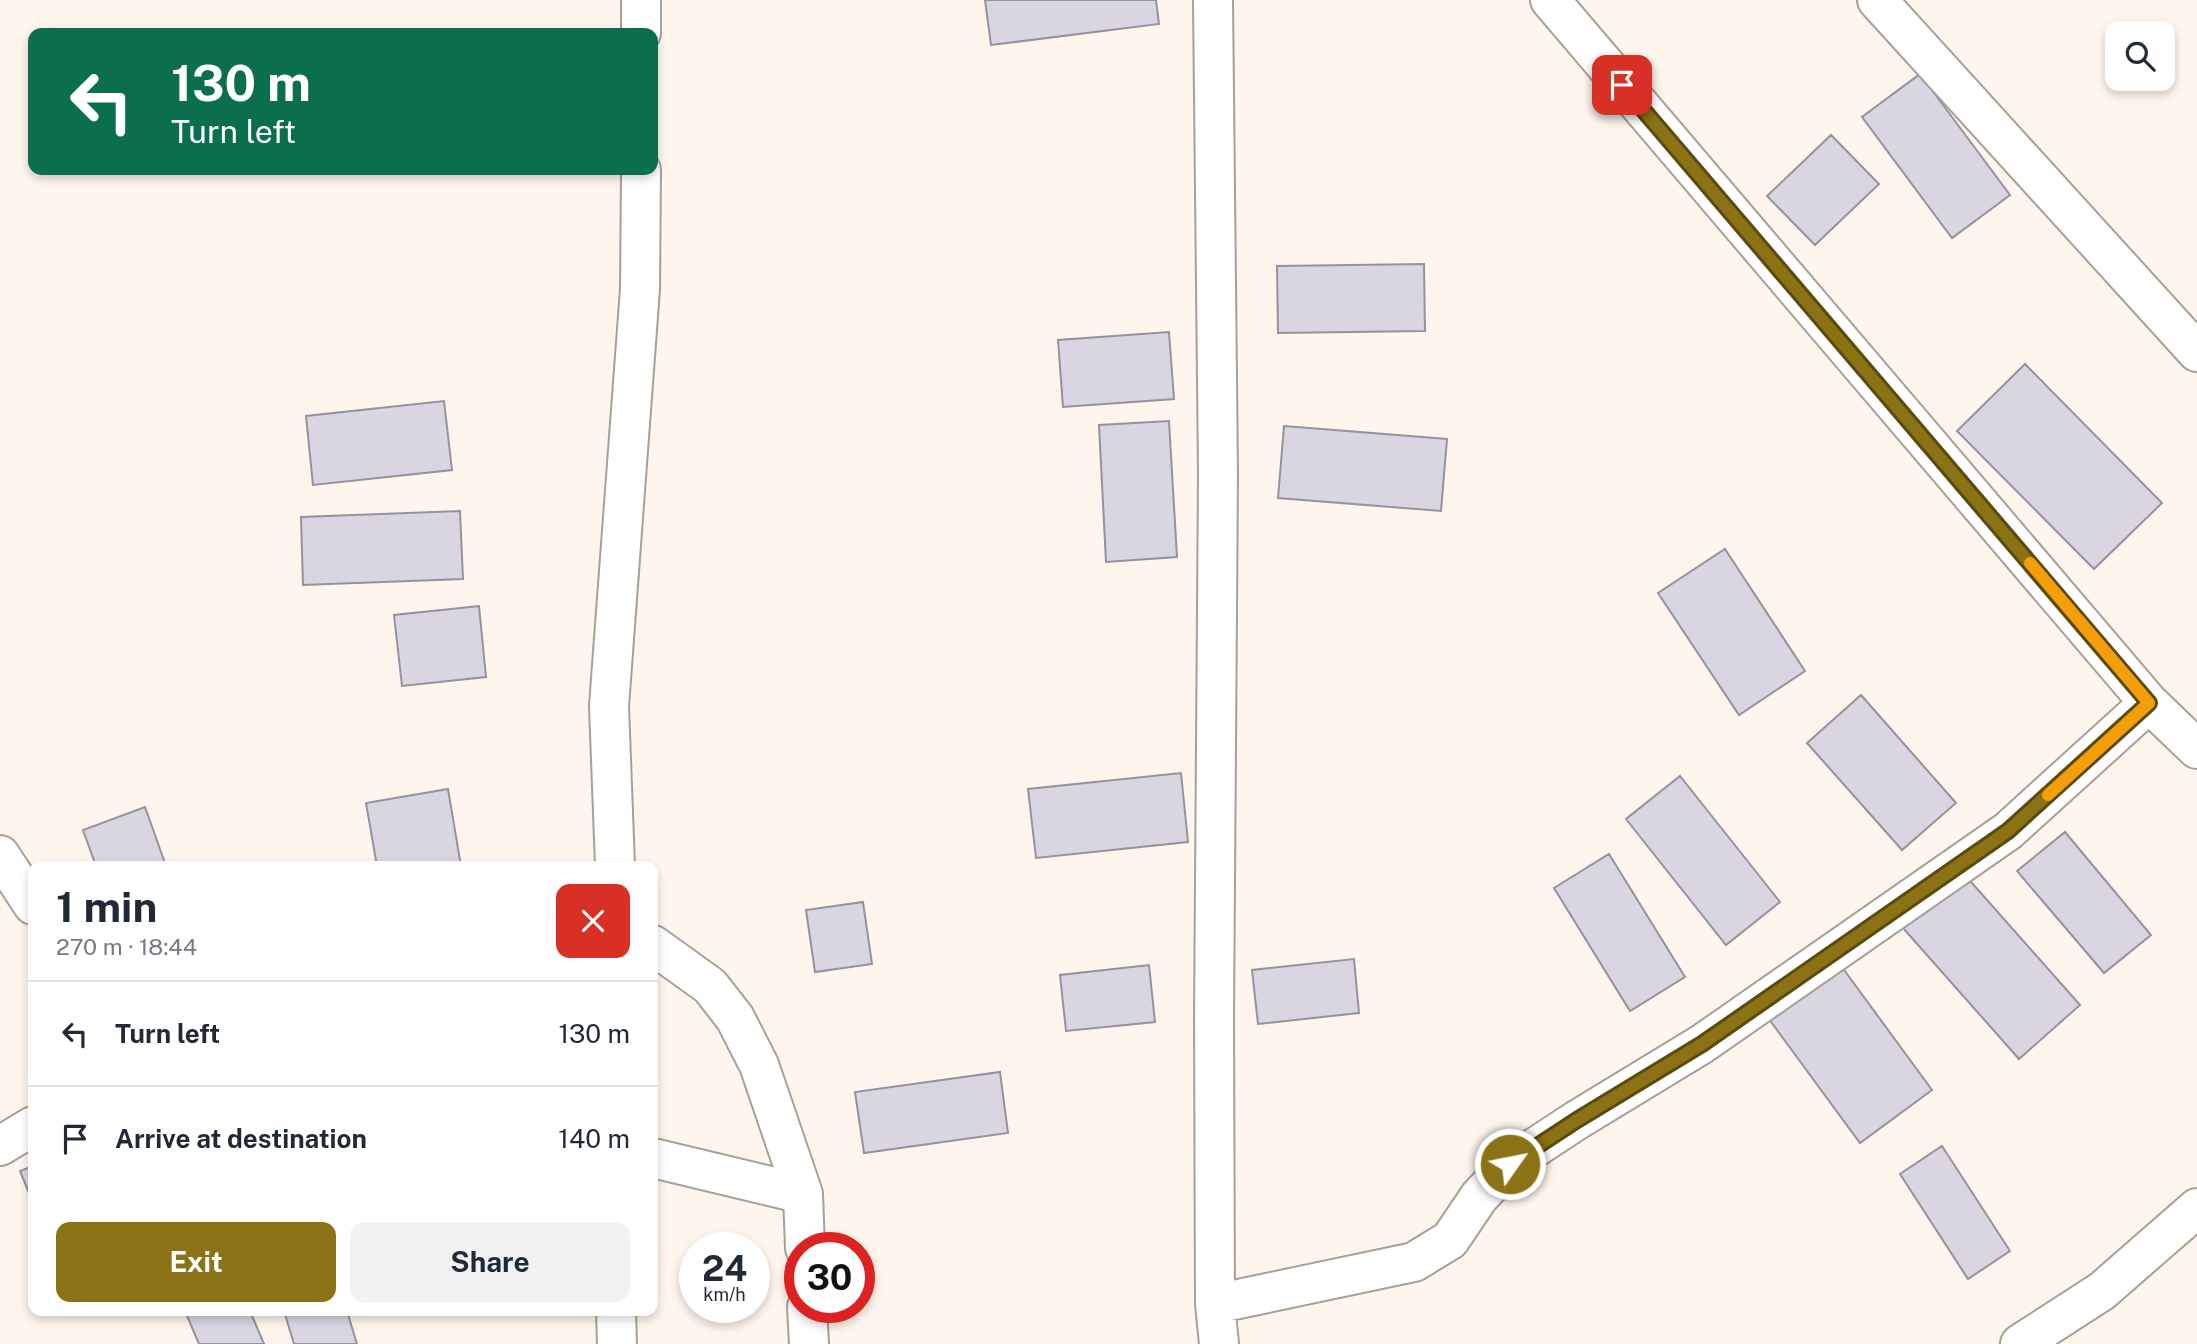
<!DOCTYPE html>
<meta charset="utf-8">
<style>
body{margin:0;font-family:"Public Sans",sans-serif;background:#f2f2f3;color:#1f2937;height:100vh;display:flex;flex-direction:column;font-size:26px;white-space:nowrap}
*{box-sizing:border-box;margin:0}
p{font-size:23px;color:#747a83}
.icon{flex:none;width:38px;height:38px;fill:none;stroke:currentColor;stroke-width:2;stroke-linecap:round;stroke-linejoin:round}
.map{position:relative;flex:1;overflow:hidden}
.sheet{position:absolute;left:28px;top:861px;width:630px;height:455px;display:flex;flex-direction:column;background:#fff;border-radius:14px;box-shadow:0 4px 10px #0003}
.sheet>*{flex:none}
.top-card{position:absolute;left:28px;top:28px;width:630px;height:147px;border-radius:14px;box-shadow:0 4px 10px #0003;background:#0b6e4f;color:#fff;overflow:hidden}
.controls{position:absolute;left:2105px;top:21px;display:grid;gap:14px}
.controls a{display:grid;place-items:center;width:70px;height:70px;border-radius:14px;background:#fff;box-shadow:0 4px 10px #0003;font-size:35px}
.speed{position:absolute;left:679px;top:1232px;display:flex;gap:14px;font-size:35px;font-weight:700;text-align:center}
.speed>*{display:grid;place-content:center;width:91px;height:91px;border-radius:50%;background:#fff;box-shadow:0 4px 10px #0003;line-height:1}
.speed small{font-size:18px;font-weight:400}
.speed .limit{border:10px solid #d22;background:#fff;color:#111}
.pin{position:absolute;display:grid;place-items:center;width:60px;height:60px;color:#fff;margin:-30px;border-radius:14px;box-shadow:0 4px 10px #0006}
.me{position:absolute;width:77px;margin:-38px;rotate:57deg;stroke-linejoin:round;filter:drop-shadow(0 0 5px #0008)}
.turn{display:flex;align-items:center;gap:24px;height:147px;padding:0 28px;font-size:32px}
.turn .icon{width:91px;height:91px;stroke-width:2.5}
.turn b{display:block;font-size:49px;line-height:60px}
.round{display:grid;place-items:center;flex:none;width:74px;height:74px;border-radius:14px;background:#f2f2f3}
.summary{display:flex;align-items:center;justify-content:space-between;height:119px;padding:0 28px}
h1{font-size:42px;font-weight:700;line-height:52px}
.button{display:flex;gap:14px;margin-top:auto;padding:14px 28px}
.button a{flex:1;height:80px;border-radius:14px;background:#8a7215;color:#fff;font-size:28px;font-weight:700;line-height:80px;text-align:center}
.button a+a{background:#f2f2f3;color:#1f2937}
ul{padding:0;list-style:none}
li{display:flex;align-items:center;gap:21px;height:105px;padding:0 28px;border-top:2px solid #e0e1e3}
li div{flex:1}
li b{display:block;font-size:26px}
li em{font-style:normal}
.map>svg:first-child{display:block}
.building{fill:#d9d6e2;stroke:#95929d;stroke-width:2}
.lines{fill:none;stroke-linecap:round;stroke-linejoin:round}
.street-casing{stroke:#a7a096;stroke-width:42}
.street{stroke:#fff;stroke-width:38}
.route-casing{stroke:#5a4a0e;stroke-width:18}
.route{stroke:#8a7215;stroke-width:12}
.slow{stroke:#f59e0b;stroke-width:12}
</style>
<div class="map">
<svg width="2197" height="1344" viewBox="0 0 2197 1344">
<rect width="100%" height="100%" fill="#fef6ec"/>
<path class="building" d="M985,0h171l3,24 -168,21z
M1920,74l90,121 -58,43 -90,-121z
M1831,135l48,49 -64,61 -48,-49z
M1424,264l1,67 -147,2 -1,-67z
M1169,332l5,67 -111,8 -5,-67z
M2025,364l137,139 -68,66 -137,-138z
M444,401l8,69 -139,15 -7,-69z
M1169,421l8,136 -71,5 -7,-137z
M1284,426l163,13 -6,72 -163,-13z
M460,511l3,68 -160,6 -2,-68z
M1725,549l80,122 -66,44 -81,-122z
M479,606l7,71 -84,9 -8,-71z
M1861,695l95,108 -54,47 -95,-107z
M1181,773l7,69 -152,16 -8,-69z
M1680,776l100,126 -54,43 -100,-126z
M448,789l13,77h-84l-11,-63z
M145,807l21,59h-70l-13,-36z
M2065,832l86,103 -47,38 -87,-102z
M1609,854l76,123 -55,34 -76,-123z
M1964,874l116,131 -61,54 -116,-131z
M863,902l9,62 -57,8 -9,-62z
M1354,959l5,54 -101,11 -6,-54z
M1839,963l93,127 -72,53 -94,-128z
M1149,965l6,57 -89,9 -6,-56z
M1000,1072l8,61 -144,20 -9,-61z
M1942,1146l68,105 -42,28 -68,-105z
M33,1166v37l-13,-32z
M185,1311h65l14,33h-65z
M284,1311h63l10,33h-63z"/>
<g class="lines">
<defs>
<path id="street" d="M1213,0l5,474 -4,544 1,286 4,40
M1550,0l599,703 48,46
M1877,0l320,352
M641,33v-33
M0,855l33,50
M615,866l-6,-160 31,-417 1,-119
M653,945l57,41 25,32 24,47 44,129 2,54
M0,1146l33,-20
M653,1158l150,36
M1215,1304l199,-42 36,-22 29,-43 31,-33 67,-44 125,-76 306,-213 141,-128
M807,1307l2,37
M616,1311l1,33
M2020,1344l82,-53 95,-83"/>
</defs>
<use href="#street" class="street-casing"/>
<use href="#street" class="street"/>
</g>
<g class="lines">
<defs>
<path id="route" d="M1510,1164l67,-44 125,-76 306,-213 141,-128 -527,-618"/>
</defs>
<use href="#route" class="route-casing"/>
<use href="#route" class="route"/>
<path class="slow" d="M2030,563l119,140 -101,92"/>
</g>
</svg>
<div class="controls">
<a><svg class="icon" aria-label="search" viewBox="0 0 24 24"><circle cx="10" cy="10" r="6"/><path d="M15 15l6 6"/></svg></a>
</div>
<div class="speed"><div>24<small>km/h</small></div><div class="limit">30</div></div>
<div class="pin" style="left:1622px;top:85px;background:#d93025"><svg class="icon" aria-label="arrive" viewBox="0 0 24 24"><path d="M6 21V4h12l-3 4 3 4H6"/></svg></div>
<svg class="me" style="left:1510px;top:1164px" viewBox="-20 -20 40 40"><circle r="17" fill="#8a7215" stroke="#fff" stroke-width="3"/><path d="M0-11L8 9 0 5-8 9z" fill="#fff"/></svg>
<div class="top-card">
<div class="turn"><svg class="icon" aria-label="left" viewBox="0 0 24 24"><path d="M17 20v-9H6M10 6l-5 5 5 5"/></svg><div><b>130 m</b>Turn left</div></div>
</div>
<section class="sheet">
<div class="summary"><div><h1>1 min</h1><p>270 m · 18:44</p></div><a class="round" style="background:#d93025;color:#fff"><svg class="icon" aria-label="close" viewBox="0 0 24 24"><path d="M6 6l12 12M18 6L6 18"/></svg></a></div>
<ul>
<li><svg class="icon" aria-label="left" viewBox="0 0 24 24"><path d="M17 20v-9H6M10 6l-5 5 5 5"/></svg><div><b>Turn left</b></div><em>130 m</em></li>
<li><svg class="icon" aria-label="arrive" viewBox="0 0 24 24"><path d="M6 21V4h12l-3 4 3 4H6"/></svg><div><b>Arrive at destination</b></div><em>140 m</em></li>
</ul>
<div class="button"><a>Exit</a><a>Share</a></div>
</section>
</div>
